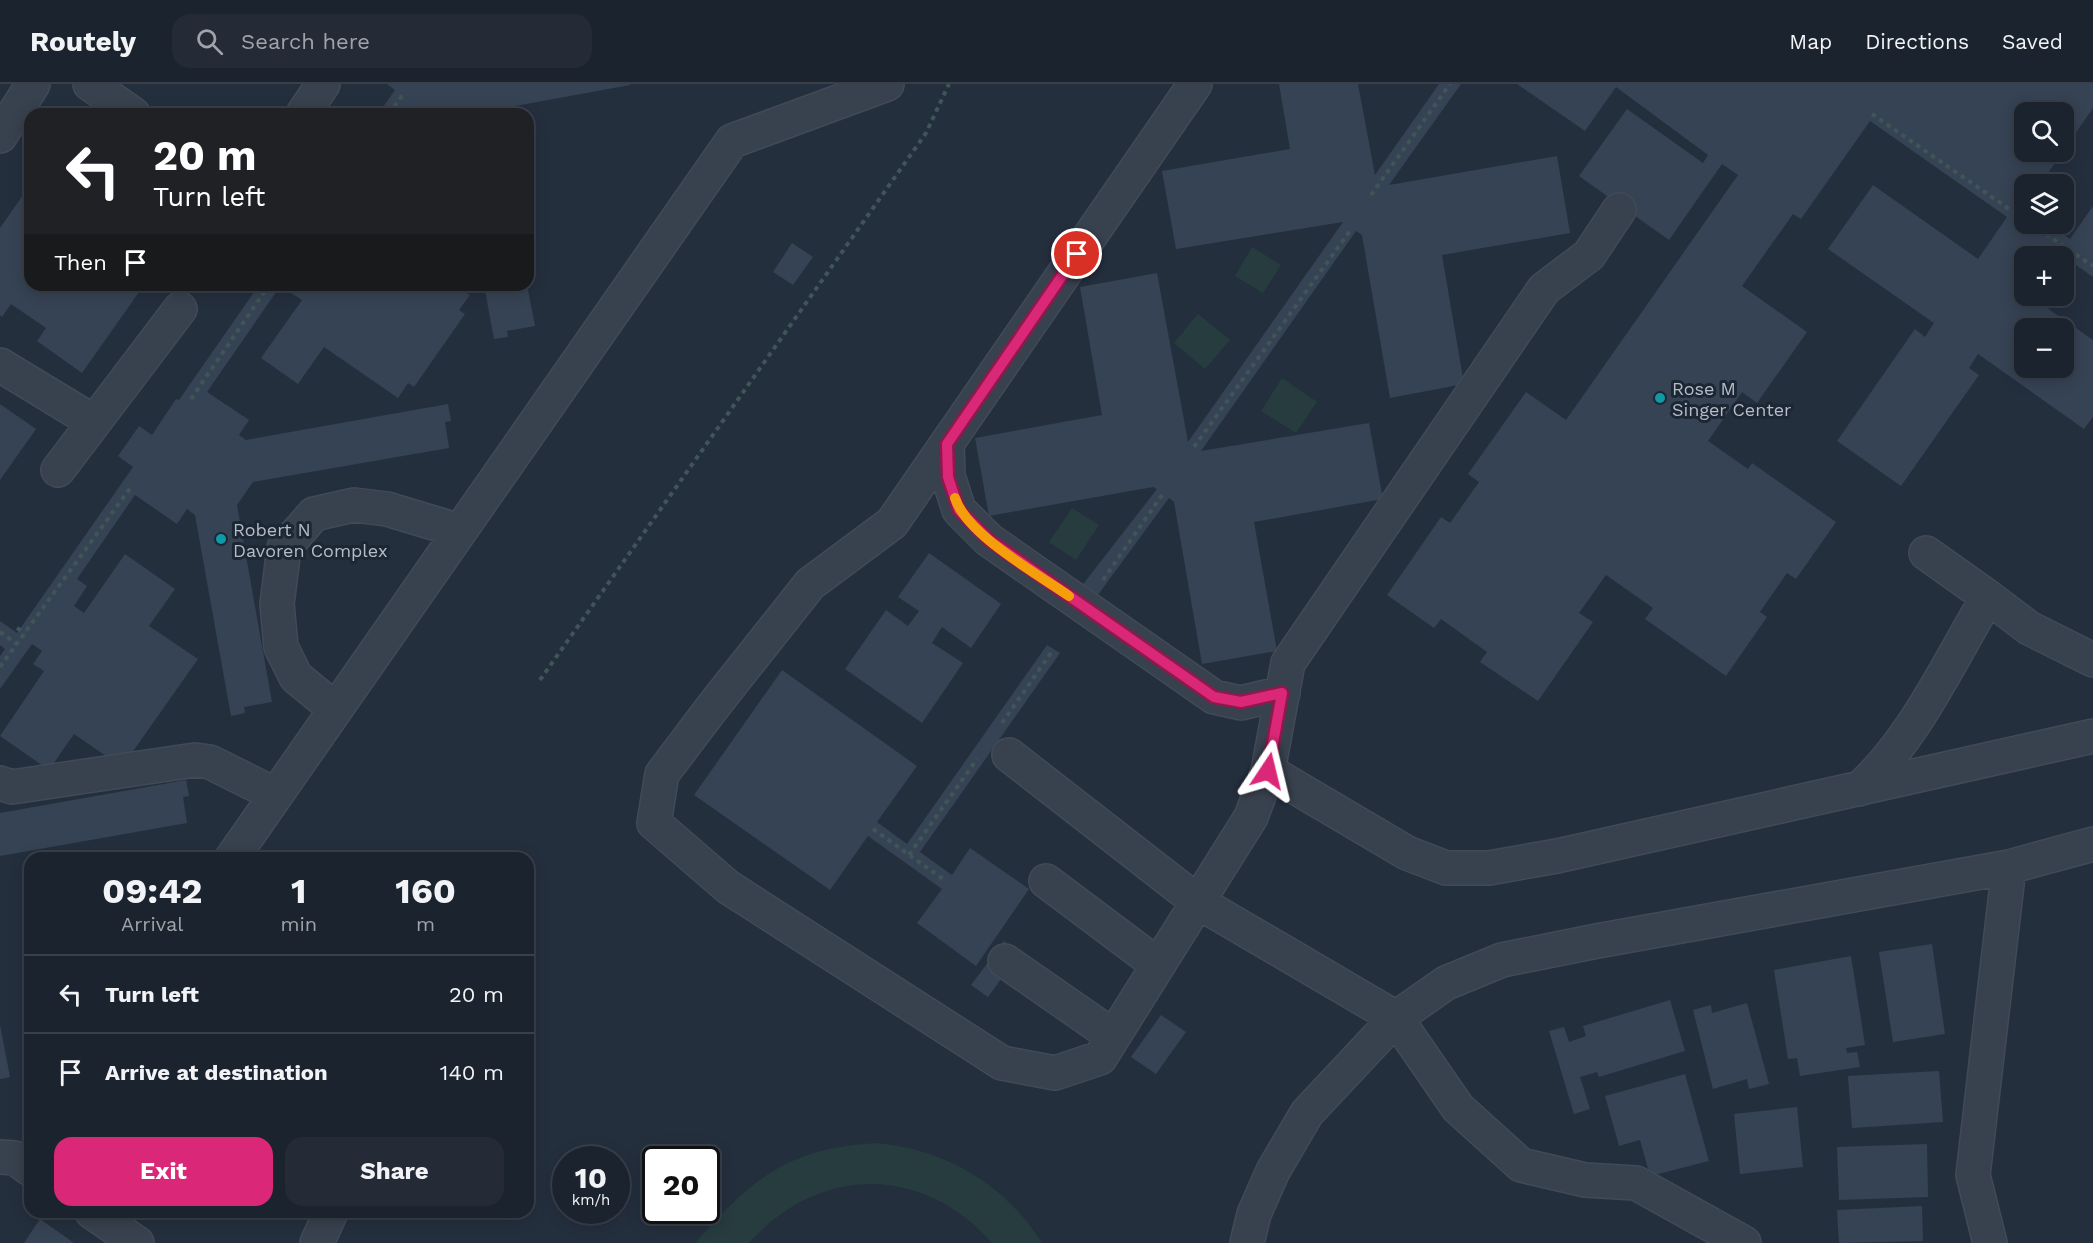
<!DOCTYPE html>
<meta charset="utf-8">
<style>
body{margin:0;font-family:"Work Sans",sans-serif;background:#242b36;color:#f1f3f6;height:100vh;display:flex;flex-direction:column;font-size:22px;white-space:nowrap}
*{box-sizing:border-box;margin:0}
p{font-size:20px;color:#a0a4aa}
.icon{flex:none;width:33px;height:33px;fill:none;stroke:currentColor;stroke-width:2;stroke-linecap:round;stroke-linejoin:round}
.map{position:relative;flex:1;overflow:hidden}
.sheet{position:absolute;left:24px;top:768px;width:510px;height:366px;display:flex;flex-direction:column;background:#1b232e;border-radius:18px;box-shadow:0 3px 15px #0003,0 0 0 2px #39404a}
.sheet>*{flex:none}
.guide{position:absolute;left:24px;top:24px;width:510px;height:183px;border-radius:18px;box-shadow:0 3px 15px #0003,0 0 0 2px #39404a;background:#202124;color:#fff;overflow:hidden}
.tools{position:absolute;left:2014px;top:18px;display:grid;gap:12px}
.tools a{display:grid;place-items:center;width:60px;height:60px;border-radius:12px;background:#1b232e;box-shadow:0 3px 15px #0003,0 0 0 2px #39404a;font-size:30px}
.speed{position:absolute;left:552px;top:1062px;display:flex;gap:12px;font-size:30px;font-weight:700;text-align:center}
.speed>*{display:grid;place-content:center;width:78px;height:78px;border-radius:50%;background:#1b232e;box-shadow:0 3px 15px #0003,0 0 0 2px #39404a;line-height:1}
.speed small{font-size:15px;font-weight:400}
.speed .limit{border:3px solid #111;border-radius:9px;background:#fff;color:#111}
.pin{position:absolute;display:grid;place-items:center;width:51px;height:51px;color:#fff;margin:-26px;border:3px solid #fff;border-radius:50%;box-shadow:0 2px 6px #0007}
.me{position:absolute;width:66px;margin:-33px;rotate:10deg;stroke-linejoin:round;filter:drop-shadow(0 0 4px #0008)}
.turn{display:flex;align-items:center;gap:21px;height:126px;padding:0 30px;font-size:27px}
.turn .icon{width:78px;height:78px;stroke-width:2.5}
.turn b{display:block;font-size:42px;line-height:51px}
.then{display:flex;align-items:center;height:57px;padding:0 30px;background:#0003;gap:12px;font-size:22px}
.eta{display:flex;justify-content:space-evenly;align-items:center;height:102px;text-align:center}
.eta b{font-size:36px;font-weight:700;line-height:42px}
.primary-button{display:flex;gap:12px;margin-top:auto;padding:12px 30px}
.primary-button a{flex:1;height:69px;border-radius:18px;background:#db2777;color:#fff;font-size:24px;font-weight:700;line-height:69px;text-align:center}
.primary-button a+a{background:#242b36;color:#f1f3f6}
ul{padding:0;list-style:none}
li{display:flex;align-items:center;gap:18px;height:78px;padding:0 30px;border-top:2px solid #39404a}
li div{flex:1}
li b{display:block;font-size:22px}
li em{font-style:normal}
header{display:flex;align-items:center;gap:36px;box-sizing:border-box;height:84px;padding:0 30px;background:#1b232e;border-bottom:2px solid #39404a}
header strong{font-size:28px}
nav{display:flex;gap:33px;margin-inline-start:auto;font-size:21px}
.search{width:420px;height:54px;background:#242b36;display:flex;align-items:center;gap:15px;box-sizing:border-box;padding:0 21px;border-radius:18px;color:#a0a4aa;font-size:22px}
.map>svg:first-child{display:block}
.green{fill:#263c3f}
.building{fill:#364354;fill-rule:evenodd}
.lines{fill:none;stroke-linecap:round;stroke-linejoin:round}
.minor-casing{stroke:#414a57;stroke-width:36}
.path{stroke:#3f5557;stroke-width:4;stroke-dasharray:4.5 4.5;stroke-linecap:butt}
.minor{stroke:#38414e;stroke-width:33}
.route-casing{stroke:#8e194d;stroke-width:15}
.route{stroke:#db2777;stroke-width:10}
.slow{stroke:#f59e0b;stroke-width:10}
.culture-dot{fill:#0f9aa8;stroke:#1d2633;stroke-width:2}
.labels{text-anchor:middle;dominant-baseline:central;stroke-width:6;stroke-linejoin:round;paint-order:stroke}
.poi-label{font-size:18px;fill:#b4bcc9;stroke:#1d2633;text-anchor:start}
</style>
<header>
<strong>Routely</strong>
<div class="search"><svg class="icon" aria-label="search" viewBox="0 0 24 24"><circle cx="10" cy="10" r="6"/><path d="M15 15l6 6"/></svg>Search here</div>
<nav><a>Map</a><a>Directions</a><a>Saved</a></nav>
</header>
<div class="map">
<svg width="2093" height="1159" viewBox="0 0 2093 1159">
<rect width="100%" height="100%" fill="#242f3e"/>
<path class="green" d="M1252,163l29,18 -18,28 -28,-17z
M1198,230l32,26 -25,29 -31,-26z
M1282,294l35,24 -21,31 -35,-22z
M1072,424l27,17 -23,35 -27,-18z
M876,1059c69,6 129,41 166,100h-50c-70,-79 -173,-78 -243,0h-54c56,-64 93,-95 181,-100z"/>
<path class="building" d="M387,0h243v1l-115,21 -5,8h-132l17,-24z
M1279,0h79l17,91 64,-91h22l-72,101 168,-29 13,77 -128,22 22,129 -74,14 -28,-163 -6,-4 -155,220 168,-28 14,76 -129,23 23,129 -75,13 -28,-162 -5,-4 -77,105 -15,-11 80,-103 -4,-2 -164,29 -14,-78 127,-23 -22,-128 77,-14 31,169 155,-220 -167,27 -14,-78 128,-22z
M1517,0h576v24l-29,42v-38h-39v40h38l-23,32h-15l-1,23 1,17h23l22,15 23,-33v71l-40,-28 -5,7h-23l-1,35 1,5h5l63,44v77l-9,12 -106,-75 -9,14 10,7 -78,111 -64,-45 78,-112 10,8 9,-14 -106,-74 45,-64 105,74 29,-42 -137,-96 -69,98 -8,-5 -51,72 65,46 -50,71 -15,-11 -34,49 40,28 4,-6 84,59 -40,57 -9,-6 -27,39 7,5 -41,59 -81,-57 8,-11 -47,-33 -27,38 14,9 -55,79 -58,-39 7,-10 -46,-33 -7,9 -47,-33 54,-78 9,6 29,-41 -11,-8 58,-82 40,28 172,-245 -16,-11 -53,76 -90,-64 48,-67 76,54 5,-8 -92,-68 -31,44zM2025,244h39v40h-39z
M30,101v100h114l-62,88 -45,-32 9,-13 -35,-24 -9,13 -2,-2v-87z
M792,159l21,14 -20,28 -20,-13z
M259,201h22l-74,107 42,28 -10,15 7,5 202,-36 3,17 -6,1 4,26 -196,34 -16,23 35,197 -28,5 1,6 -14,3 -36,-201 -8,-6 -10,15 -42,-29 -58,84 10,7 -13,20 10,7 41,-59 50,35 -26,37 49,33 -76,108 -48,-33 -25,36 -49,-34 44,-65 -11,-7 9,-13 -10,-7 -32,45v-33l5,-7 -5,-4v-24l17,12 116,-166 -15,-11 21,-30 13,9 24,-36 3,1z
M297,201h158l15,10 -11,15 6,4 -51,73 -6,-4 -10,15 -74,-51 -26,37 -37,-26 41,-58 -11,-7z
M484,201h43l8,41 -28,5 1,6 -14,2z
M0,320l36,25 -36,51z
M929,469l72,51 -30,44 -29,-21 -10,16 31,20 -41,60 -77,-54 41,-59 22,16 11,-15 -21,-14z
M1047,561l13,8 -140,199 32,23 18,-27 59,41 -53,77 -59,-43 25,-34 -74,-53 -38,54 -136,-95 88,-125 135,96 -40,56 30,22z
M186,696l3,16 -6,1 4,26 -187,33v-43z
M1004,857l16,12 -32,44 -17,-12z
M1932,860l13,90 -52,8 -14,-90z
M1851,872l14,89 -19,3 1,5 10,-1 3,15 -60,9 -3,-18 -9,1 -14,-89z
M1670,916l15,51 -86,26 -2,-5 -17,5 10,32 -16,5 -25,-83 15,-4 5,15 17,-6 -3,-10z
M1747,919l22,81 -20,5 -2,-10 -34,10 -20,-79 18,-5 1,8z
M1161,931l25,17 -30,42 -25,-17z
M0,941l10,52 -10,2z
M1939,987l4,51 -91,6 -4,-52z
M1685,990l24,87 -59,15 -10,-36 -21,6 -14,-50z
M1797,1023l6,60 -63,7 -6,-60z
M1927,1060l1,53 -89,3 -2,-53z
M1922,1122l1,35 -84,2 -2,-33z
M40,1135l34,24h-50z"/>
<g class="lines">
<defs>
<path id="minor" d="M90,0l43,30
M1195,0l-303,439 -82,61 -95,120 -53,70 -8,49 74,64 274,176 53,10 45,-15 151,-241 17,-46 20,-108 256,-374 45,-34 30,-45
M303,30l20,-30
M0,52l33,-52
M0,281l94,57
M947,360l1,32 11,34 30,30 225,157 27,6 42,-10
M58,386l122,-161
M1926,469l62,44
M335,625l-39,-32 -15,-30 -4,-43 7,-56 30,-34 40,-9 33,4 73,22
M1009,671l189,147 198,116 62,90 63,57 64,15 51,3 108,60
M1268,687l139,82 39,15h43l68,-12 536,-120
M0,699l12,4 183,-27 15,2 66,33
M1859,705c55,-49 91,-129 129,-192l41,31 64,32
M232,774l500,-717 155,-57
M1046,797l112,84
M1005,877l108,75
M0,1073l15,1 15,11
M92,1128l45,31
M317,1159l14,-31
M1247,1159l7,-29 19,-43 34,-58 89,-95 50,-35 56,-23 95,-19 412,-74
M1990,1159l-17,-68 36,-308 84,-23"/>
</defs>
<use href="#minor" class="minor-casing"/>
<path class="path" d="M389,30l15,-21
M1872,30l153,106
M1371,111l79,-111
M2031,140l62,42
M191,315l78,-114
M1194,363l158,-219
M1103,496l59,-85
M17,544l8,5
M0,548l17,12
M0,583l131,-180
M540,596l386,-547 23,-49
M1002,639l51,-73
M873,745l70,50
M909,771l68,-96"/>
<use href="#minor" class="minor"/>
</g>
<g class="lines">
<defs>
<path id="route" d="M1077,170l-130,190 1,33 11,33 30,30 225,157 27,5 41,-9 -14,78"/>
</defs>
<use href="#route" class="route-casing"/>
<use href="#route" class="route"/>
<path class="slow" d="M955,414c12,37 81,75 114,98"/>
</g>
<g class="culture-dot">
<circle cx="1660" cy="314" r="6"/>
<circle cx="221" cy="455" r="6"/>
</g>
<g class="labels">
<g class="poi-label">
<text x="1672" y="304">Rose M<tspan x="1672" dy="21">Singer Center</tspan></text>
<text x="233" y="445">Robert N<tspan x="233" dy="21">Davoren Complex</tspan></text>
</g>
</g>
</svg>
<div class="tools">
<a><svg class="icon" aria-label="search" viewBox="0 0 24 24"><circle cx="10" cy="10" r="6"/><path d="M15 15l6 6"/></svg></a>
<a><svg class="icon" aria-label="layers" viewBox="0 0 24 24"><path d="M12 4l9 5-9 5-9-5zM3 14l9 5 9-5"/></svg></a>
<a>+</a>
<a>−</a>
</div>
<div class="speed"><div>10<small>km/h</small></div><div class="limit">20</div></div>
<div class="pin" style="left:1077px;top:170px;background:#d93025"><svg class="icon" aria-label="arrive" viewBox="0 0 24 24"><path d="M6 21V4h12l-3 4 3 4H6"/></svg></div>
<svg class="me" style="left:1268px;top:687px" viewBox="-20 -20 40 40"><path d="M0-17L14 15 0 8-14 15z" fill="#db2777" stroke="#fff" stroke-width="4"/></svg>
<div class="guide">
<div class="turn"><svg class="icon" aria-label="left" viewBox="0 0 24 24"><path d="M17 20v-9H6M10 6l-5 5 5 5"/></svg><div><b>20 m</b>Turn left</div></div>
<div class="then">Then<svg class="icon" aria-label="arrive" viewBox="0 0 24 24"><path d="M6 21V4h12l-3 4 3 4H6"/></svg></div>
</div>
<section class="sheet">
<div class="eta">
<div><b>09:42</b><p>Arrival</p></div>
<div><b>1</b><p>min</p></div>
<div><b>160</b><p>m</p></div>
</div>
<ul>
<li><svg class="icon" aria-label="left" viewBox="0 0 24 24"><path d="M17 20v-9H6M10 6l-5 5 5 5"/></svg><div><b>Turn left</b></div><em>20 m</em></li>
<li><svg class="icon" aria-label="arrive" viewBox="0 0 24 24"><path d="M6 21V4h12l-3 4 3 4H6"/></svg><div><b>Arrive at destination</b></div><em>140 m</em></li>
</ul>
<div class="primary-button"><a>Exit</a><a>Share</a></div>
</section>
</div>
